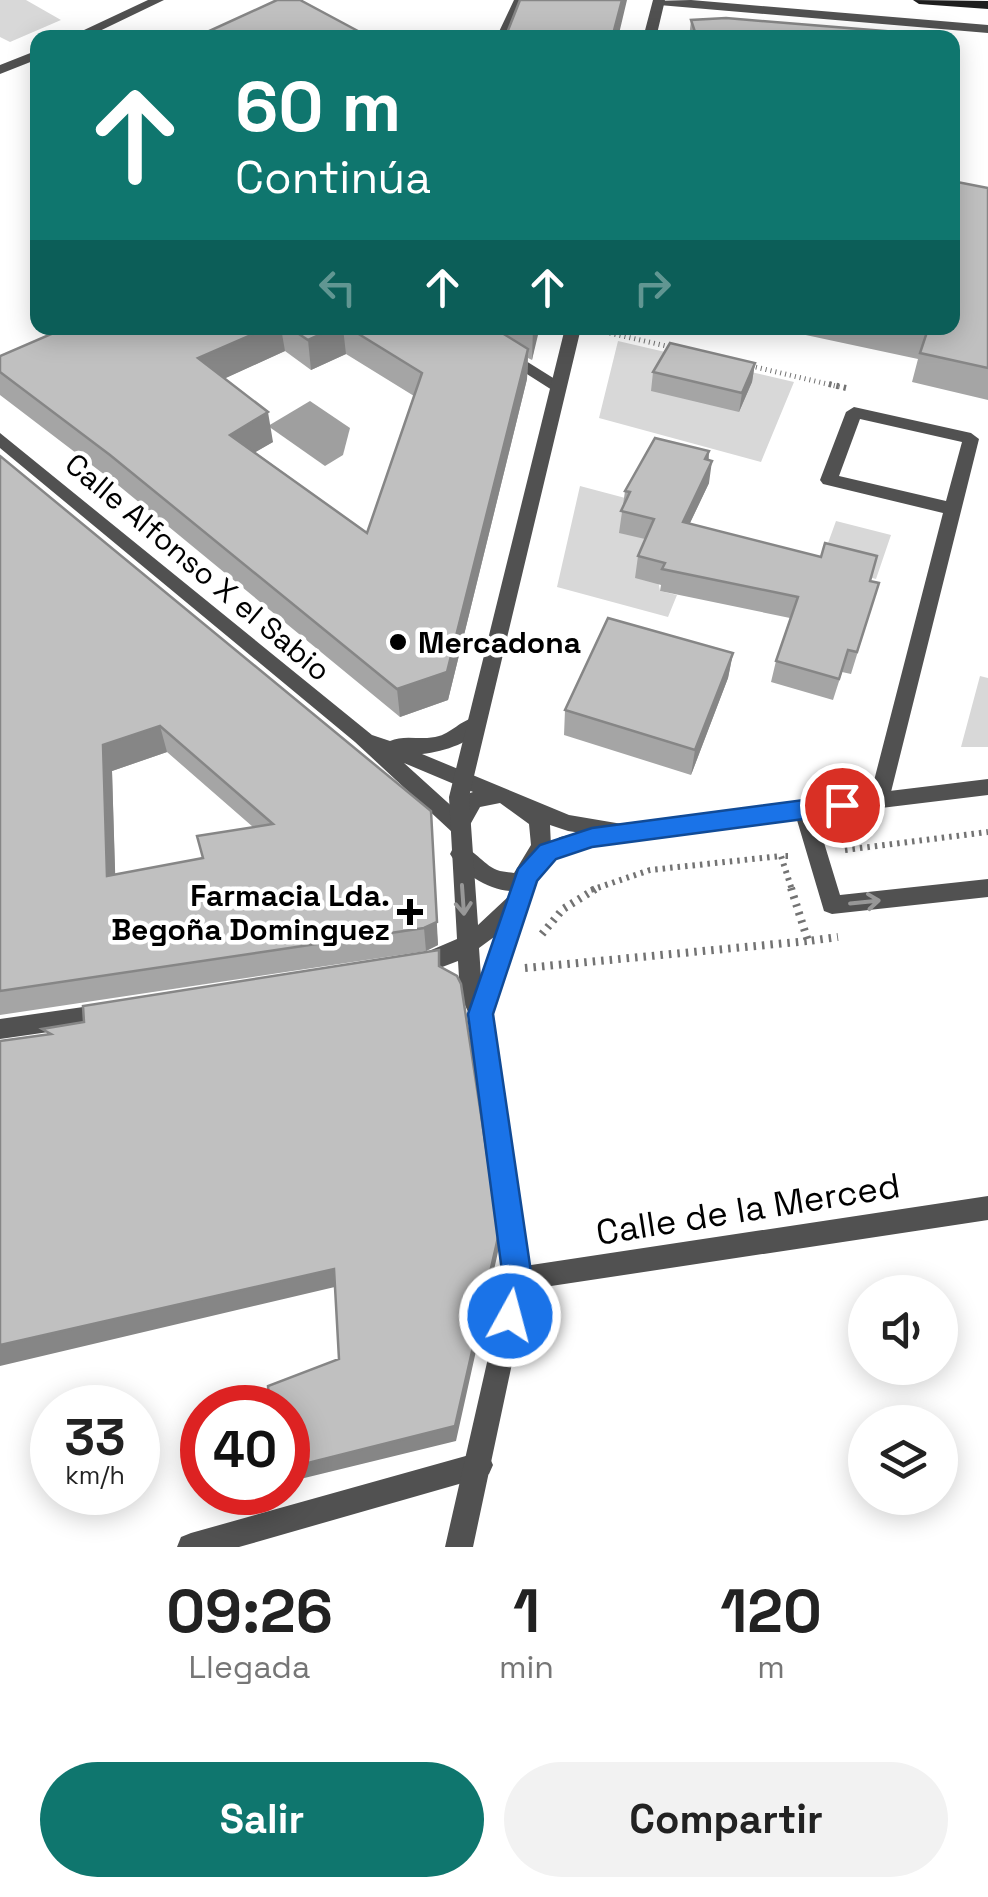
<!DOCTYPE html>
<html lang="es">
<meta charset="utf-8">
<style>
body{margin:0;font-family:"Space Grotesk",sans-serif;background:#f2f2f2;color:#222;height:100vh;display:flex;flex-direction:column;font-size:38px;white-space:nowrap}
*{box-sizing:border-box;margin:0}
p{font-size:32px;color:#767676}
.icon{flex:none;width:55px;height:55px;fill:none;stroke:currentColor;stroke-width:2;stroke-linecap:round;stroke-linejoin:round}
.map{position:relative;height:1547px;overflow:hidden}
.sheet{display:flex;flex-direction:column;background:#fff;flex:1}
.sheet>*{flex:none}
.guide{position:absolute;left:30px;top:30px;width:930px;height:305px;border-radius:20px;box-shadow:0 5px 25px #0003;background:#0f766e;color:#fff;overflow:hidden}
.fabs{position:absolute;left:848px;top:1275px;display:grid;gap:20px}
.fabs a{display:grid;place-items:center;width:110px;height:110px;border-radius:50%;background:#fff;box-shadow:0 5px 25px #0003;font-size:50px}
.speed{position:absolute;left:30px;top:1385px;display:flex;gap:20px;font-size:50px;font-weight:700;text-align:center}
.speed>*{display:grid;place-content:center;width:130px;height:130px;border-radius:50%;background:#fff;box-shadow:0 5px 25px #0003;line-height:1}
.speed small{font-size:25px;font-weight:400}
.speed .limit{border:15px solid #d22;background:#fff;color:#111}
.pin{position:absolute;display:grid;place-items:center;width:85px;height:85px;color:#fff;margin:-42px;border:5px solid #fff;border-radius:50%;box-shadow:0 2px 10px #0007}
.me{position:absolute;width:110px;margin:-55px;rotate:7deg;stroke-linejoin:round;filter:drop-shadow(0 0 8px #0008)}
.turn{display:flex;align-items:center;gap:35px;height:210px;padding:0 40px;font-size:45px}
.turn .icon{width:130px;height:130px;stroke-width:2.5}
.turn b{display:block;font-size:70px;line-height:85px}
.lanes{display:flex;align-items:center;height:95px;padding:0 40px;background:#0003;justify-content:center;gap:50px;direction:ltr}
.lanes .off{opacity:.35}
.eta{display:flex;justify-content:space-evenly;align-items:center;height:170px;text-align:center}
.eta b{font-size:60px;font-weight:800;line-height:70px}
.cta{display:flex;gap:20px;margin-top:auto;padding:20px 40px}
.cta a{flex:1;height:115px;border-radius:60px;background:#0f766e;color:#fff;font-size:40px;font-weight:800;line-height:115px;text-align:center}
.cta a+a{background:#f2f2f2;color:#222}
.map>svg:first-child{display:block}
.green{fill:#d8d8d8}
.water{fill:#9f9f9f}
.lines{fill:none;stroke-linecap:round;stroke-linejoin:round}
.path-far2{stroke:#737373;stroke-width:5;stroke-dasharray:1 4;stroke-linecap:butt}
.path-far1{stroke:#737373;stroke-width:6;stroke-dasharray:2.5 5;stroke-linecap:butt}
.path{stroke:#737373;stroke-width:8;stroke-dasharray:2.5 6;stroke-linecap:butt}
.service{fill:#515151;fill-rule:evenodd}
.minor{fill:#515151;fill-rule:evenodd}
.tertiary{fill:#515151;fill-rule:evenodd}
.secondary{fill:#1e1e1e;fill-rule:evenodd}
.wall{fill:#a5a5a5;fill-rule:evenodd}
.shaded-wall{fill:#868686}
.building{fill:#c0c0c0;stroke:#868686;stroke-width:2.5;fill-rule:evenodd}
.oneway{stroke:#979797}
.route{fill:#1a73e8;stroke:#114b97;stroke-width:2.5}
.poi-dot{fill:#000;stroke:#fff;stroke-width:4}
.labels{text-anchor:middle;dominant-baseline:central;stroke-width:9;stroke-linejoin:round;paint-order:stroke}
.street-label{font-size:30px;fill:#000;stroke:#fff}
.poi-label{font-size:30px;font-weight:bold;fill:#000;stroke:#fff;text-anchor:start}
.near-street-label{font-size:35px;fill:#000;stroke:#fff}
</style>
<div class="map">
<svg width="988" height="1547" viewBox="0 0 988 1547">
<rect width="100%" height="100%" fill="#fff"/>
<path class="green" d="M0,0h26l35,20 -51,22 -10,-5z
M618,341l176,41 -33,80 -162,-44z
M580,486l49,13 22,42 9,50 17,4 -9,22 -111,-30z
M836,521l55,14 -15,44 -56,-14z
M980,676l8,2v69h-27z"/>
<path class="water" d="M310,401l40,27 -7,27 -18,11 -57,-40z"/>
<g class="lines">
<path class="path-far2" d="M605,332l70,16
M751,366l89,21"/>
<path class="path-far1" d="M829,384l17,4
M845,850l143,-18
M788,856h-7l11,34
M591,890l59,-20 131,-14"/>
<path class="path" d="M791,888l17,53 30,-4
M542,934l21,-25 34,-21
M525,968l283,-27"/>
<path class="service" d="M691,0l297,25v8l-329,-28 -6,-4z"/>
<path class="minor" d="M148,0h16l-79,38h-18z
M514,0h12l-17,38h-13z
M38,50v9l-38,15v-9z
M455,328h18l93,58 -8,5 -6,-1z
M854,407l117,26 8,6 -90,361 -3,6h-14l-3,-6 74,-287 -120,-29 -3,-4 26,-68zM860,419l102,23 -16,59 -107,-25z
M0,433l372,302 18,6c14,-7 33,0 49,-5 16,-5 27,-22 44,-18l3,5c-14,20 -40,28 -64,31l147,61 59,10 3,6 -3,6 -7,2 -53,-8 -18,-6 1,21 -25,43c-26,9 -63,-13 -76,-35l3,-6c19,-5 27,15 44,22 5,2 11,2 17,3l17,-28 -2,-21 -29,-21 -20,4 -14,25h-14l-97,-90 -355,-294zM404,763l69,29 -6,2 -10,17z
M804,802l7,2 3,6 26,85 148,-16v18l-156,17 -8,-3 -30,-101 3,-6z
M988,1196v24l-470,71 -9,-3 -3,-9 3,-9 9,-3z
M480,1452l9,4 4,9 -4,9 -9,4 -241,69h-62l4,-10 10,-4z"/>
<path class="tertiary" d="M653,0h12l-9,38h-13z
M565,328h16l-112,469 9,128 31,-29 21,-40 30,-19 65,-14 363,-44v16l-363,44 -59,14 -22,15 -18,38 -35,108 39,265 -57,268h-28l61,-268 -37,-265 -9,-20 -2,-33 -42,16 -8,-3 -3,-7 3,-7 49,-21 -8,-142zM494,937l-13,40 -2,-29z
M111,1003l8,3 3,7 -3,7 -8,3 -111,16v-20z"/>
<path class="secondary" d="M913,0l75,1v8l-69,-5z"/>
</g>
<path class="wall" d="M691,20l205,18h-207z
M988,188v212l-76,-18 6,-23 -145,-31h179z
M65,328h473l-6,32 -4,-2 -1,21 -79,321 -48,17 -282,-232 -118,-90v-39zM285,351l26,19 35,-16 68,42 -47,137 -112,-81 18,-10 -48,-64z
M755,363l-3,19 -13,30 -88,-21 2,-19z
M709,451v32l-19,40 189,60 -28,91 -9,-2 -9,28 -62,-18 5,-21 14,-43 -130,-27 1,-6 -26,-7 3,-22 7,-17 -26,-6 6,-42z
M0,456l426,351 12,138 -12,6 -426,64zM167,752l86,75 -50,31 -88,17 -3,-104z
M733,653l-5,25 -37,97 -127,-40 1,-25z"/>
<path class="shaded-wall" d="M622,0h5l-9,38h-6z
M267,328h14l4,23 -81,37 -6,-30z
M335,328h8l3,26 -35,16 -3,-30z
M533,328h5v7l-6,25z
M528,349l-1,30 -79,321 -48,17 -3,-28z
M755,363l-3,19 -13,30 3,-19z
M268,412l5,30 -38,22 -5,-29z
M709,451l-3,22 6,-12 -3,22 -29,61 3,-22z
M733,653l-5,25 -37,97 4,-25z
M160,726l7,26 -55,19 4,129 -9,-24 -4,-131z
M431,811l7,134 -12,6 -2,-23z
M499,1233l-1,19 -42,189 -168,41v-14z
M334,1269l5,17 -339,80v-21z"/>
<path class="building" d="M277,0h23l71,38h-177z
M520,0h102l-10,38h-107z
M726,18l170,14v6h-199l-6,-18z
M952,181l36,7v180l-68,-15 8,-24 -8,-1h32z
M65,328h202l-69,30 70,54 -38,23 137,98 55,-160 -73,-45h145l34,21 -81,323 -50,17 -287,-234 -110,-83v-16z
M290,328h45l-27,12z
M670,343l85,20 -13,30 -89,-21z
M655,438l54,13 -4,8 7,2 -29,61 138,35 4,-14 52,13 -7,25 9,2 -22,69 -9,-2 -9,29 -63,-18 22,-64 -136,-28 3,-6 -27,-7 16,-37 -33,-8 9,-19 -5,-1z
M0,456l431,355 6,111 -13,6 -424,63zM160,726l113,98 -76,12 6,22 -96,18 -4,-131z
M608,618l125,35 -38,97 -130,-40z
M439,950v16l18,10 4,8 38,249 -44,193 -167,42v-60h-18l-2,-22 71,-27 -5,-90 -334,76v-304l51,-7 -9,-5 42,-7 -1,-16z"/>
<defs><path id="oneway-shaft" d="M-6 0H5M1.5-3L5.5 0L1.5 3" fill="none" stroke-width="1.6" stroke-linecap="round" stroke-linejoin="round" transform="scale(2.5)"/></defs>
<g class="oneway">
<use href="#oneway-shaft" transform="translate(463 900) rotate(86)"/>
<use href="#oneway-shaft" transform="translate(865 902) rotate(-6)"/>
</g>
<path class="route" d="M842,795l11,10 -11,9 -250,33 -36,12 -19,22 -44,133 39,265 -12,47 -10,4 -10,-4 -4,-10 7,-37 -35,-265 50,-145 22,-24 52,-17z"/>
<g class="poi-dot">
<circle cx="398" cy="642" r="10"/>
<path d="M405 897h10v10h10v10h-10v10h-10v-10h-10v-10h10z"/>
</g>
<g class="labels">
<g class="street-label">
<text transform="translate(198 567) rotate(40)">Calle Alfonso X el Sabio</text>
</g>
<g class="poi-label">
<text x="418" y="642">Mercadona</text>
<text x="390" y="895" text-anchor="end">Farmacia Lda.<tspan x="390" dy="34">Begoña Dominguez</tspan></text>
</g>
<g class="near-street-label">
<text transform="translate(748 1209) rotate(-9)">Calle de la Merced</text>
</g>
</g>
</svg>
<div class="fabs">
<a><svg class="icon" aria-label="sound" viewBox="0 0 24 24"><path d="M4 9h4l5-4v14l-5-4H4zM17 9q2 3 0 6"/></svg></a>
<a><svg class="icon" aria-label="layers" viewBox="0 0 24 24"><path d="M12 4l9 5-9 5-9-5zM3 14l9 5 9-5"/></svg></a>
</div>
<div class="speed"><div>33<small>km/h</small></div><div class="limit">40</div></div>
<div class="pin" style="left:842px;top:805px;background:#d93025"><svg class="icon" aria-label="arrive" viewBox="0 0 24 24"><path d="M6 21V4h12l-3 4 3 4H6"/></svg></div>
<svg class="me" style="left:510px;top:1316px" viewBox="-20 -20 40 40"><circle r="17" fill="#1a73e8" stroke="#fff" stroke-width="3"/><path d="M0-11L8 9 0 5-8 9z" fill="#fff"/></svg>
<div class="guide">
<div class="turn"><svg class="icon" aria-label="ahead" viewBox="0 0 24 24"><path d="M12 20V5M6 11l6-6 6 6"/></svg><div><b>60 m</b>Continúa</div></div>
<div class="lanes"><svg class="icon off" aria-label="left" viewBox="0 0 24 24"><path d="M17 20v-9H6M10 6l-5 5 5 5"/></svg><svg class="icon" aria-label="ahead" viewBox="0 0 24 24"><path d="M12 20V5M6 11l6-6 6 6"/></svg><svg class="icon" aria-label="ahead" viewBox="0 0 24 24"><path d="M12 20V5M6 11l6-6 6 6"/></svg><svg class="icon off" aria-label="right" viewBox="0 0 24 24"><path d="M7 20v-9h11M14 6l5 5-5 5"/></svg></div>
</div>
</div>
<section class="sheet">
<div class="eta">
<div><b>09:26</b><p>Llegada</p></div>
<div><b>1</b><p>min</p></div>
<div><b>120</b><p>m</p></div>
</div>
<div class="cta"><a>Salir</a><a>Compartir</a></div>
</section>
